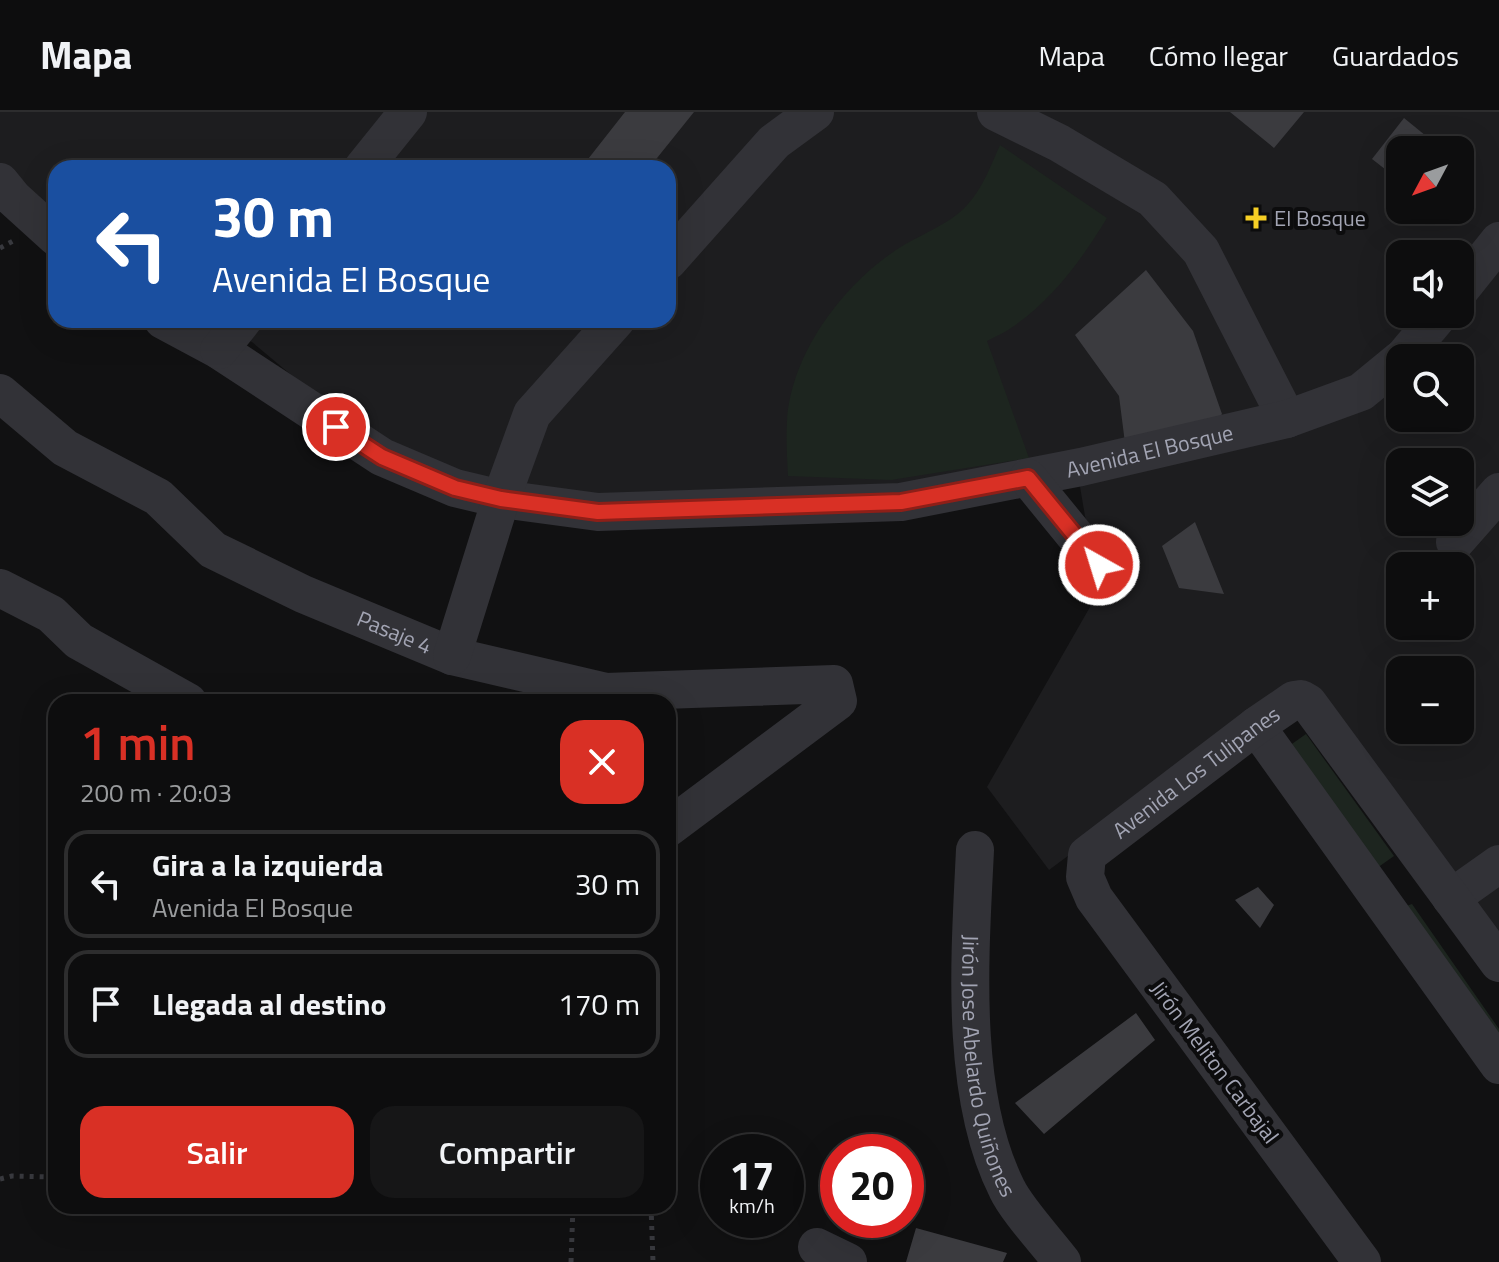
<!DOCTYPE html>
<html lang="es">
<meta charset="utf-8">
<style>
body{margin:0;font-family:"Titillium Web",sans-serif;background:#161617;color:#f1f3f6;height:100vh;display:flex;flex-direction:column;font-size:30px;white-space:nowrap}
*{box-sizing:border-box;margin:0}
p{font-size:26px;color:#9a9c9e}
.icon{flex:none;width:44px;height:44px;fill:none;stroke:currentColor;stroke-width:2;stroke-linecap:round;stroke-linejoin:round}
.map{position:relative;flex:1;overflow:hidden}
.sheet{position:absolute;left:48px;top:582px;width:628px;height:520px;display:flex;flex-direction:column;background:#0d0d0e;border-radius:24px;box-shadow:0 8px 32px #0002,0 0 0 2px #2d2d2e}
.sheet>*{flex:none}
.top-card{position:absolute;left:48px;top:48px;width:628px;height:168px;border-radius:24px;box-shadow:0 8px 32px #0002,0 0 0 2px #2d2d2e;background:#1a4fa0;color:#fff;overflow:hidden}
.needle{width:52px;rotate:229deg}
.tools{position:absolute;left:1386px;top:24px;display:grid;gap:16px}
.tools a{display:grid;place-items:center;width:88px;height:88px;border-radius:16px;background:#0d0d0e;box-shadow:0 8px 32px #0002,0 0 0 2px #2d2d2e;font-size:40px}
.speed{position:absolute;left:700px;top:1022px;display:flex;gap:16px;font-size:40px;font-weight:700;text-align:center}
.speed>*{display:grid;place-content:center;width:104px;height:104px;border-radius:50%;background:#0d0d0e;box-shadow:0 8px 32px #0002,0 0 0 2px #2d2d2e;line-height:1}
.speed small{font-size:20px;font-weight:400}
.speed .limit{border:12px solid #d22;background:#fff;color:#111}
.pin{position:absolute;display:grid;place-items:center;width:68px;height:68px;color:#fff;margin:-34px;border:4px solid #fff;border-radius:50%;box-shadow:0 2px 8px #0007}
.me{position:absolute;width:88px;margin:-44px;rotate:321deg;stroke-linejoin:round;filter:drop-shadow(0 0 6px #0008)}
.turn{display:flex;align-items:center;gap:28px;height:168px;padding:0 32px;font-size:36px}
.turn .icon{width:104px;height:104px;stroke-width:2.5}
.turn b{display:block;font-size:56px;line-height:68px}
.round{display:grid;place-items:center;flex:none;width:84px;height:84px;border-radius:24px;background:#161617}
.head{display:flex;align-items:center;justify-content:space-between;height:136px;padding:0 32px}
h1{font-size:48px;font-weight:600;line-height:60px;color:#d93025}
.primary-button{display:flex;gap:16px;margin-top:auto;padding:16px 32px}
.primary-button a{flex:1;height:92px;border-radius:24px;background:#d93025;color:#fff;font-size:32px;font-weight:600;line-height:92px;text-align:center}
.primary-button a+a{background:#161617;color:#f1f3f6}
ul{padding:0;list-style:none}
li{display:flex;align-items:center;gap:24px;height:108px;margin:0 16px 12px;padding:0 16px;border:4px solid #2d2d2e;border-radius:24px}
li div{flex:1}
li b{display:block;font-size:30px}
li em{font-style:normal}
header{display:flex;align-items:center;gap:48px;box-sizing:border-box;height:112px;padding:0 40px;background:#0d0d0e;border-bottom:2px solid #2d2d2e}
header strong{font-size:38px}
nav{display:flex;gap:44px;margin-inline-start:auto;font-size:28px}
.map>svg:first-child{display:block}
.built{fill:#1d1d1f;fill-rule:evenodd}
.green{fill:#1d251f}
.building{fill:#3b3b3f}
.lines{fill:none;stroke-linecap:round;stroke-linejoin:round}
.path{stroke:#38393e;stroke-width:5;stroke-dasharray:4 6;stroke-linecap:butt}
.minor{stroke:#323237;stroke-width:38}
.route-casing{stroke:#8d1f18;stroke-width:20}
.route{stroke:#d93025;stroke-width:14}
.poi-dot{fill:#f6cf25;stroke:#0c0c0d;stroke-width:3}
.labels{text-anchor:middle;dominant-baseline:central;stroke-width:8;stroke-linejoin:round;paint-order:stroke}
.poi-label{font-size:22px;fill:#a2a4b3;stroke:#0c0c0d;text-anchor:start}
.street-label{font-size:22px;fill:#a2a4b3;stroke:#0c0c0d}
</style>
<header>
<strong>Mapa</strong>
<nav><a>Mapa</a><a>Cómo llegar</a><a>Guardados</a></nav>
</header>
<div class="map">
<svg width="1499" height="1150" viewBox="0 0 1499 1150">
<rect width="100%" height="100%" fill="#111112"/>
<path class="built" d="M0,0h1499v839l-196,-270 -254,189 -62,-83 111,-194 -23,-136 -179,34 -325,11 -152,-41 -92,-56 -75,-63 -61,-22h477v-152h-612v57l-56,-61zM1400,38h60v60h-60zM1400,142h60v60h-60zM1400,246h60v60h-60zM1400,350h60v60h-60zM1400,454h60v60h-60zM1400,558h60v60h-60z"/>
<path class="green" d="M1000,33l107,73c-24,40 -54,81 -93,108 -8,6 -18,10 -27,15l42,117 -138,22 -103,-4c-1,-18 -2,-37 -1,-55 4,-67 55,-135 109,-171 22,-15 54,-25 72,-46 15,-17 23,-39 32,-59z
M1306,622l88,122 -17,12 -88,-122z
M1412,792l87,125v22l-102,-142z"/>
<path class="building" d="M625,0h69l-45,56h-68z
M1230,0h74l-30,36z
M1404,6l27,22 -8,10h-23l-1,30 -27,-21z
M668,98l8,6 -8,10z
M1146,158l47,61 29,83 -6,8 -91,21 -6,-47 -44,-61z
M1195,410l29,72 -45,-6 -17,-42z
M1258,775l16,18 -14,23 -25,-28z
M1136,901l19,27 -111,94 -29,-31z
M916,1116l91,25 -4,9h-97z"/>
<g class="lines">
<path class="path" d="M0,136l13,-7
M668,1019l2,-8
M0,1067l12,-3 44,1
M651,1094l2,56
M571,1150l2,-56"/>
<g class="minor">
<path d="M996,0l63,31 94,56 48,52 86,168"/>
<path d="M363,56l45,-56"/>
<path d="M0,70l13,16 43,39"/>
<path d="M668,149l106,-119 41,-30"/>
<path d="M1460,178l39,-49"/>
<path id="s1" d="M163,208l56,30 163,107 73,31 46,11 97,13 303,-10 180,-35 206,-48 74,-27 39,-32"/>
<path d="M219,238l24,-30"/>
<path d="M1403,246l37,-44"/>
<path id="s2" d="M0,281l65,55 93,49 55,53 90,44 149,62 154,36 228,-8 4,17 -170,127"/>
<path d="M1028,366l71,87"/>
<path d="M1455,430l44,-50"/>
<path d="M0,476l51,26 28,27 109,61"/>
<path d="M452,544l49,-157 31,-85 84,-94"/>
<path d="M1256,614l243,339"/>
<path id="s3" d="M975,738c-5,104 -16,244 32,339 10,21 40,53 55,73"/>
<path d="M1451,786l48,-34"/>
<path d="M817,1135l31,15"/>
<path id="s4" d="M1362,1150l-268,-364 -9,-21 2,-22 169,-129 38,-26 7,-1 7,4 191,260"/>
</g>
</g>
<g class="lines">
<defs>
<path id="route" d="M336,315l46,30 73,31 46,11 97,13 303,-10 127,-24 71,87"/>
</defs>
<use href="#route" class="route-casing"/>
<use href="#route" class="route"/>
</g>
<path class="poi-dot" d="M1252 94h8v8h8v8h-8v8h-8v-8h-8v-8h8z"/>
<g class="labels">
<g class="poi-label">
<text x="1274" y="106">El Bosque</text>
</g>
<g class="street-label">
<text stroke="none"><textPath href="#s1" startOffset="1040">Avenida El Bosque</textPath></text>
<text stroke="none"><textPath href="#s2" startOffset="466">Pasaje 4</textPath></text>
<text stroke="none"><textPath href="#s4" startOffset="634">Avenida Los Tulipanes</textPath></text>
<text transform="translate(1215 950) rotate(53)">Jirón Meliton Carbajal</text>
<text stroke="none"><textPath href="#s3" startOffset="218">Jirón Jose Abelardo Quiñones</textPath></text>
</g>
</g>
</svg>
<div class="tools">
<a><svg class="needle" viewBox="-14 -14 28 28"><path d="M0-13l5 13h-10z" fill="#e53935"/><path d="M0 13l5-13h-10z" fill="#9a9c9e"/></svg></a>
<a><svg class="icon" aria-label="sound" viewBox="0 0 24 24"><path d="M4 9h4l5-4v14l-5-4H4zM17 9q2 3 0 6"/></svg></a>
<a><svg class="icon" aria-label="search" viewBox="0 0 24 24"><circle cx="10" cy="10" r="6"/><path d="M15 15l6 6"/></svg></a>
<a><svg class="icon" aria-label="layers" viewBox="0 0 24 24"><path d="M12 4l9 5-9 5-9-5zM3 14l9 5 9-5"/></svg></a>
<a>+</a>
<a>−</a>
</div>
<div class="speed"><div>17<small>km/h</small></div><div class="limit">20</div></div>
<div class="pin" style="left:336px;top:315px;background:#d93025"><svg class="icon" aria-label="arrive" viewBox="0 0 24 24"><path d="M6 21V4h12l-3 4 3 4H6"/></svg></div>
<svg class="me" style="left:1099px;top:453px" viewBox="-20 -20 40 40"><circle r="17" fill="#d93025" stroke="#fff" stroke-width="3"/><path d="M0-11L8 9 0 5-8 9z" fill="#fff"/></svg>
<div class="top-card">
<div class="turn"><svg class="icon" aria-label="left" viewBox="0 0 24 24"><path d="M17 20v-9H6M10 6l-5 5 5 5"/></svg><div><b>30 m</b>Avenida El Bosque</div></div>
</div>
<section class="sheet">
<div class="head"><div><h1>1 min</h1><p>200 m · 20:03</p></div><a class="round" style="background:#d93025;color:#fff"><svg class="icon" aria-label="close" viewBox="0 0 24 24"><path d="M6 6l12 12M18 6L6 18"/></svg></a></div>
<ul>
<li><svg class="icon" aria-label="left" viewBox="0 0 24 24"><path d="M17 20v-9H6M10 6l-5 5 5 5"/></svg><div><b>Gira a la izquierda</b><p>Avenida El Bosque</p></div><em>30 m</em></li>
<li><svg class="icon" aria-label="arrive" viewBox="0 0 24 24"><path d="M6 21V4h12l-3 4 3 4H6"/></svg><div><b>Llegada al destino</b></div><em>170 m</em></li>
</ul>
<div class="primary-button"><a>Salir</a><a>Compartir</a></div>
</section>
</div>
